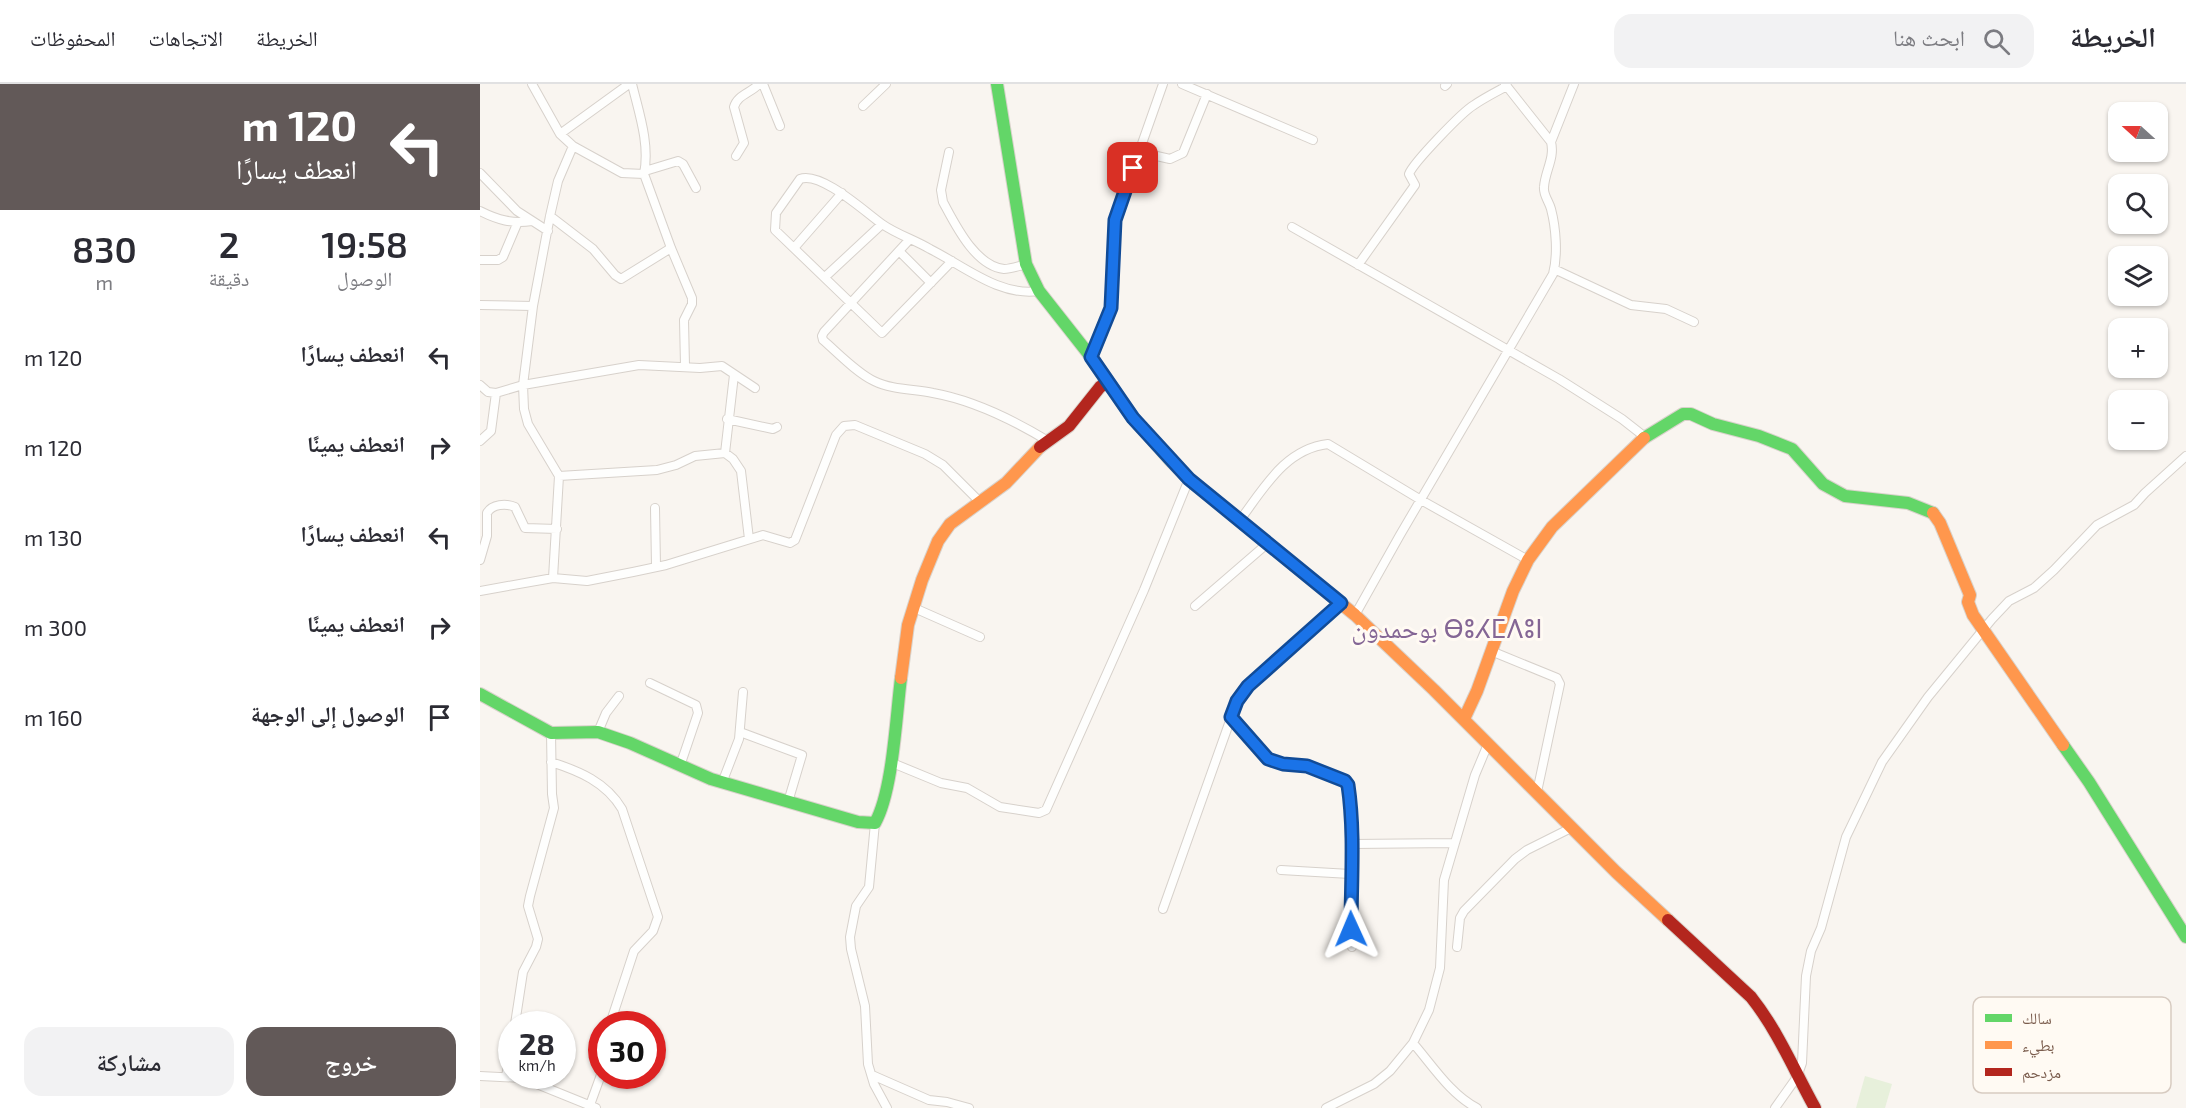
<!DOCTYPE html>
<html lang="ar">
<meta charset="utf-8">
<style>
body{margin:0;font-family:"Exo 2","Noto Naskh Arabic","Noto Sans Tifinagh",sans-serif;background:#f2f2f3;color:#2b2b33;direction:rtl;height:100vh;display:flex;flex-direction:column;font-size:22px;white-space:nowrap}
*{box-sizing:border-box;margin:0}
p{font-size:20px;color:#7c7c81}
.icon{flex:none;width:33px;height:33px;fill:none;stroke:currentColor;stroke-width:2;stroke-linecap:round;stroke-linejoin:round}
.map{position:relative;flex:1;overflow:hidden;direction:ltr}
.details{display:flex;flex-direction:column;background:#fff;width:480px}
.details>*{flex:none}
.guide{background:#625958;color:#fff;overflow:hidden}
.needle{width:39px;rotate:291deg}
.fabs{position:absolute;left:1628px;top:18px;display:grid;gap:12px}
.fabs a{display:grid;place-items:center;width:60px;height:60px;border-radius:12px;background:#fff;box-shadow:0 2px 4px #0004;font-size:30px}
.speed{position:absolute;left:18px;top:927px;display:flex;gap:12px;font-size:30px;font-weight:700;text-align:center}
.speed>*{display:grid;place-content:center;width:78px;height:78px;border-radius:50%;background:#fff;box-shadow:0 2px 4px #0004;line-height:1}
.speed small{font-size:15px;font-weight:400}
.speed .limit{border:9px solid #d22;background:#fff;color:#111}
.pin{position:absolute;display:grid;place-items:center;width:51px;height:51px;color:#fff;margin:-26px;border-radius:12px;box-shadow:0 3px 9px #0006}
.me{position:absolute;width:66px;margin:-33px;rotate:359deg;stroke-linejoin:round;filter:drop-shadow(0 0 4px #0008)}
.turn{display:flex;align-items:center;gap:21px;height:126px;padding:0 24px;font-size:27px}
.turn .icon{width:78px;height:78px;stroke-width:2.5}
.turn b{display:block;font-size:42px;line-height:51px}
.eta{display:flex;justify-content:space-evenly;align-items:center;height:102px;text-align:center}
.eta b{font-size:36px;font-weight:600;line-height:42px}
.action{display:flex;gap:12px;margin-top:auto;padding:12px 24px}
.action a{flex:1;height:69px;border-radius:18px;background:#625958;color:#fff;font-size:24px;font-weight:600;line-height:69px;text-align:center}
.action a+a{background:#f2f2f3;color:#2b2b33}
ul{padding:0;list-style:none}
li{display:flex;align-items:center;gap:18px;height:90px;padding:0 24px}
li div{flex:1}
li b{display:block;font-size:22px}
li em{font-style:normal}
header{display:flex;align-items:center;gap:36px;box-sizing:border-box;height:84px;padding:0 30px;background:#fff;border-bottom:2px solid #e1e1e2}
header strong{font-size:28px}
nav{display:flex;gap:33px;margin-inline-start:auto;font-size:21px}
.search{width:420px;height:54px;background:#f2f2f3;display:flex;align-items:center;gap:15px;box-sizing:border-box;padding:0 21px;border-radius:18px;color:#7c7c81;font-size:22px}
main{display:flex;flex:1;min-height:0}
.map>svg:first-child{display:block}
.green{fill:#e7f0db}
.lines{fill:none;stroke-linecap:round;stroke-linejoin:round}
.street-casing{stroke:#d7d1cb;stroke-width:10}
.fast-casing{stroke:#d9d2cb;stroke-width:14}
.slow-casing{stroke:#d9d2cb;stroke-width:14}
.jam-casing{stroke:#d9d2cb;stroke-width:14}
.street{stroke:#fefefd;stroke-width:8}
.fast{stroke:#63d668;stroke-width:12}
.slow{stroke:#ff974d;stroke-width:12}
.jam{stroke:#b3261e;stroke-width:12}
.route-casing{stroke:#114b97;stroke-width:15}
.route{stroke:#1a73e8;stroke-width:10}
.labels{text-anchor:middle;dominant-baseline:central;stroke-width:6;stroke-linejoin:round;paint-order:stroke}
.quarter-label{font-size:26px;fill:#846695;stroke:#fffaf3}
.key{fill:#fffaf3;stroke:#d7cbc1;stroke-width:1.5}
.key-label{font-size:16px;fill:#7a5c4d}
</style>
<header>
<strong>الخريطة</strong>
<div class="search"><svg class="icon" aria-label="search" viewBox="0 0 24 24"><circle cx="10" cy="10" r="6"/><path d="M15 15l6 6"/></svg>ابحث هنا</div>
<nav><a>الخريطة</a><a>الاتجاهات</a><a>المحفوظات</a></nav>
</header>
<main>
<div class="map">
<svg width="1706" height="1024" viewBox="0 0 1706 1024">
<rect width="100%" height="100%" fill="#f9f5f0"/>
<path class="green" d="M1385,992l27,8 -7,24h-29z"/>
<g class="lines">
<defs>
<path id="street" d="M52,0l28,50 13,12 49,27 22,1 27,74 21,50v6l-8,16 1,46
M152,0c7,29 18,60 12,90
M283,0l17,42
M702,0l131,56
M965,2l2,-2
M383,22l23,-22
M80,50l69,-50
M1071,58l23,-58
M469,68l-8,38 2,12c12,22 32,64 61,67 7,0 15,-3 22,-5
M659,68l31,7 13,-6 24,-59
M256,72l8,-13 -10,-36c3,-12 17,-14 25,-23
M165,87l33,-10 5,3 13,24
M0,89l37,38 31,20
M0,127c18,9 32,13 52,10
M70,132l43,33 22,26 6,4 50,-31
M812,143l267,152 63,40 23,18
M430,155l-86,93 -2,4 1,4c15,13 34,33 51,41 18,9 40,8 59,12 39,7 82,28 115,48
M314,164l48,-55
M419,167l32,32
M0,176h18l5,-3 14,-33
M472,177l-70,72 -107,-103 1,-17 24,-34c21,-8 65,33 82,45 14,10 33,16 48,25 34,17 70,48 109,42
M878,181l57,-80 -6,-11c4,-11 53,-62 65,-69 10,-7 22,-13 33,-19
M1074,185l77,36 35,4 28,13
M345,193l57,-53
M0,221l53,1
M611,273l20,-49 4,-88 48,-136
M254,291l-9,78 8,6 8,12 8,68
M0,301l8,7 8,1 27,-8 116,-20 61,3 22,-2 33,22
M247,335l46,10 4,-2
M0,357l11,-10 5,-38
M79,392l98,-6 19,-5 19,-9 30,-3
M175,424l1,58
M760,436c24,-32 45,-71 88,-76l93,56 107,60
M0,476l7,-24v-23c5,-9 19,-10 28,-6l10,21 32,1
M73,494l6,-102 -31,-52 -4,-15 -1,-24 10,-79 17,-90 8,-35 15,-35
M0,507l73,-13 34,3 46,-9 33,-7 97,-30 27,8 5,-3 41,-105 8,-9 11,-1 70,29 18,11 37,37
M715,522l73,-63
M432,523l68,30
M875,531l45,-80 153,-261c5,-19 3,-46 -2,-65 -2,-8 -8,-14 -7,-22 1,-16 11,-29 7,-45l-46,-58
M1011,567l66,27 3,6 -23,108
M170,599l46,22 2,8 -18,53
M751,633l37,42 15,5 24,2 38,15 3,4 5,59 -3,30 2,73
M118,648l8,-19 13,-17
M260,648l62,23 -14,47
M71,678c28,9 55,20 71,47l36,108 -5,14 -19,20 -24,73
M410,678l51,21 26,5 33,19 39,6 7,-3 98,-220 45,-111
M242,699l17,-44 4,-47
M395,739l-6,64 -13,19 -6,31 1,12 14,57 3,58 6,20 13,24
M873,760l101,-1
M801,786l69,4
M683,825l74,-208 11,-15 93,-83
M977,863l3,-29 4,-7 51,-52 12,-9 44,-22
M35,940l8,-52 13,-25 2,-8 -10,-33 2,-10 24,-88 -2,-14 -1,-61
M933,959c19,22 38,52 64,65
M392,991l57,25 18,2 22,6
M0,992l42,2 74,30
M26,992l6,-29
M110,1021l12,-33
M846,1024l48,-24 16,-13 23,-28 16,-33 11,-42 4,-88 31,-105 13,-31
M1295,1024l22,-31 5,-14 4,-87 5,-25 10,-23 25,-91 36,-75 46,-65 64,-78 17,-18 25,-13 20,-18 43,-45 37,-20 11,-12 41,-37"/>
<path id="fast" d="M517,0l29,180 13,27 52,66 42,61 36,41 20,20 105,86
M1164,354l39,-24h8l22,10 46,12 33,13 31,35 22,12 63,7 25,10
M0,610l71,39 47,-1 32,11 81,36 147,43 17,1c18,-32 21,-107 26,-145
M1583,661l26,37 97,155"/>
<path id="slow" d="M1453,429l7,10 30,72 -2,7 5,13 90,130
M814,481l61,50 79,75 182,182 52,48
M421,594l7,-53 14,-45 16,-39 12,-17 56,-41 34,-36
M984,635l13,-28 36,-100 15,-31 24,-33 92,-89"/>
<path id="jam" d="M560,363l29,-21 31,-39 7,-5
M1188,836l83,77c27,34 43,73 64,111"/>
</defs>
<use href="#street" class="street-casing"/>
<use href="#fast" class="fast-casing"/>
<use href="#slow" class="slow-casing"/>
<use href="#jam" class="jam-casing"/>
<use href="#street" class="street"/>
<use href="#fast" class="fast"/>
<use href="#slow" class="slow"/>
<use href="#jam" class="jam"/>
</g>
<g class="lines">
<defs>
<path id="route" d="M653,84l-18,52 -4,88 -20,49 42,61 56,61 152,124 -93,83 -11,15 -6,16 37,42 15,5 24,2 38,15 3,4c7,48 3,96 3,144"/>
</defs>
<use href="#route" class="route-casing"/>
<use href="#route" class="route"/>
</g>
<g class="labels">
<g class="quarter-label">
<text x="967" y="543">بوحمدون ⴱⵓⵃⵎⴷⵓⵏ</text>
</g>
</g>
<rect x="1493" y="913" width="198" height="96" rx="9" class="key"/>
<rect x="1505" y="930" width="27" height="8" fill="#63d668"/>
<rect x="1505" y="957" width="27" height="8" fill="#ff974d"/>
<rect x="1505" y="984" width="27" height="8" fill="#b3261e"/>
<g class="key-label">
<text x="1542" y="940">سالك</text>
<text x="1542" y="967">بطيء</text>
<text x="1542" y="994">مزدحم</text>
</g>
</svg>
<div class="fabs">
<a><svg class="needle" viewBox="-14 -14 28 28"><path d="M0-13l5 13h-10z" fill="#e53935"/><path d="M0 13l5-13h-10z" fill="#7c7c81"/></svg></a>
<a><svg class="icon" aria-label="search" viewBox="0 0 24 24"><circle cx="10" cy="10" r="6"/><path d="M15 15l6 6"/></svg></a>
<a><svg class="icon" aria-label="layers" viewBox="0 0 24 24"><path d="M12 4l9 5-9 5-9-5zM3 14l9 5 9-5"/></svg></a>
<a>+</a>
<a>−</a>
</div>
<div class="speed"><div>28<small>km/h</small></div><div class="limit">30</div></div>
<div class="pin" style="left:653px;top:84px;background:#d93025"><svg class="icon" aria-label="arrive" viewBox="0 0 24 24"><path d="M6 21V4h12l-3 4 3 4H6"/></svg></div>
<svg class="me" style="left:871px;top:845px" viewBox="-20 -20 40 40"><path d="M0-17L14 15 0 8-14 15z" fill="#1a73e8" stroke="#fff" stroke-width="4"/></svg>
</div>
<section class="details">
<div class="guide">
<div class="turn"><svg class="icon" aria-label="left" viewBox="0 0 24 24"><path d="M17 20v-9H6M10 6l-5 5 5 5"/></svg><div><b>120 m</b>انعطف يسارًا</div></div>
</div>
<div class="eta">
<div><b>19:58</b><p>الوصول</p></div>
<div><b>2</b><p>دقيقة</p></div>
<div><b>830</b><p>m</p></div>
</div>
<ul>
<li><svg class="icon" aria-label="left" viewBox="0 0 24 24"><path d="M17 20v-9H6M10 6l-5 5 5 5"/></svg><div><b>انعطف يسارًا</b></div><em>120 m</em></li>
<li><svg class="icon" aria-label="right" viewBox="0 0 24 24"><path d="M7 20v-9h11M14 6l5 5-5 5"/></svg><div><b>انعطف يمينًا</b></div><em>120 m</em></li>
<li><svg class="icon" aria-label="left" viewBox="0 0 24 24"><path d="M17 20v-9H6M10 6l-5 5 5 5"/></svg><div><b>انعطف يسارًا</b></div><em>130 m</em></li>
<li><svg class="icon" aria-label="right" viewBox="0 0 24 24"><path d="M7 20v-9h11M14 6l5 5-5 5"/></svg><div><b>انعطف يمينًا</b></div><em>300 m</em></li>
<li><svg class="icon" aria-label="arrive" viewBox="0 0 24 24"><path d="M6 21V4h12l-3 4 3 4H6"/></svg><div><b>الوصول إلى الوجهة</b></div><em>160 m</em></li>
</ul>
<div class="action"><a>خروج</a><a>مشاركة</a></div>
</section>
</main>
